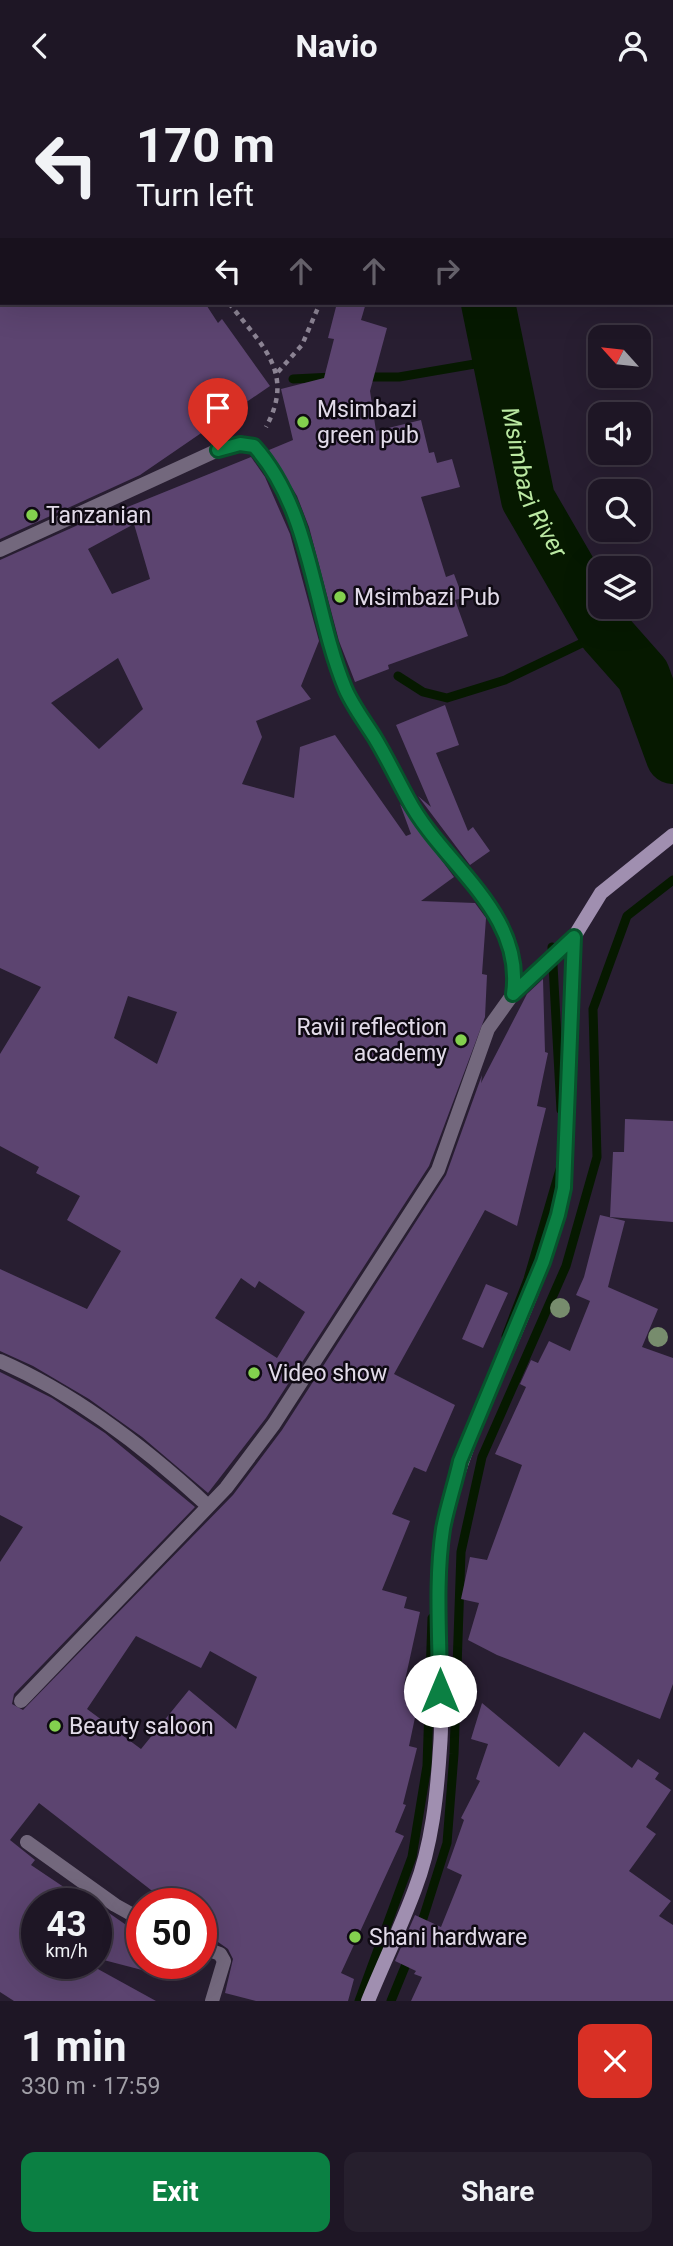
<!DOCTYPE html>
<meta charset="utf-8">
<style>
body{margin:0;font-family:Roboto,sans-serif;background:#261f2d;color:#f1f3f6;height:100vh;display:flex;flex-direction:column;font-size:26px;white-space:nowrap}
*{box-sizing:border-box;margin:0}
p{font-size:23px;color:#a19fa7}
.icon{flex:none;width:38px;height:38px;fill:none;stroke:currentColor;stroke-width:2;stroke-linecap:round;stroke-linejoin:round}
.map{position:relative;height:1910px;overflow:hidden}
.details{display:flex;flex-direction:column;background:#1e1625;flex:1}
.details>*{flex:none}
.guide{position:absolute;left:0px;top:0px;width:674px;height:214px;box-shadow:0 7px 28px #0002,0 0 0 2px #3c3542;background:#1e1625;color:#f1f3f6;overflow:hidden}
.needle{width:46px;rotate:297deg}
.controls{position:absolute;left:588px;top:234px;display:grid;gap:14px}
.controls a{display:grid;place-items:center;width:63px;height:63px;border-radius:14px;background:#1e1625;box-shadow:0 7px 28px #0002,0 0 0 2px #3c3542;font-size:35px}
.speed{position:absolute;left:21px;top:1797px;display:flex;gap:14px;font-size:35px;font-weight:700;text-align:center}
.speed>*{display:grid;place-content:center;width:91px;height:91px;border-radius:50%;background:#1e1625;box-shadow:0 7px 28px #0002,0 0 0 2px #3c3542;line-height:1}
.speed small{font-size:18px;font-weight:400}
.speed .limit{border:10px solid #d22;background:#fff;color:#111}
.pin{position:absolute;display:grid;place-items:center;width:60px;height:60px;color:#fff;margin:-72px -30px;border-radius:50% 50% 50% 0;rotate:-45deg;box-shadow:0 0 7px #0007}
.pin .icon{rotate:45deg}
.me{position:absolute;width:77px;margin:-38px;rotate:0deg;stroke-linejoin:round;filter:drop-shadow(0 0 5px #0008)}
.turn{display:flex;align-items:center;gap:24px;height:147px;padding:0 21px;font-size:32px}
.turn .icon{width:91px;height:91px;stroke-width:2.5}
.turn b{display:block;font-size:49px;line-height:60px}
.lanes{display:flex;align-items:center;height:66px;padding:0 21px;background:#0003;justify-content:center;gap:35px;direction:ltr}
.lanes .off{opacity:.35}
.round{display:grid;place-items:center;flex:none;width:74px;height:74px;border-radius:14px;background:#261f2d}
.overview{display:flex;align-items:center;justify-content:space-between;height:119px;padding:0 21px}
h1{font-size:42px;font-weight:700;line-height:52px}
.button{display:flex;gap:14px;margin-top:auto;padding:14px 21px}
.button a{flex:1;height:80px;border-radius:14px;background:#0b8043;color:#fff;font-size:28px;font-weight:700;line-height:80px;text-align:center}
.button a+a{background:#261f2d;color:#f1f3f6}
header{display:flex;justify-content:space-between;align-items:center;height:91px;padding:0 21px;background:#1e1625;font-size:32px;font-weight:700}
.map>svg:first-child{display:block}
.lines{fill:none;stroke-linecap:round;stroke-linejoin:round}
.stream{stroke:#061900;stroke-width:9}
.river{stroke:#061900;stroke-width:54}
.building{fill:#5c4470;fill-rule:evenodd}
.path{stroke:#8b8393;stroke-width:4.5;stroke-dasharray:5 5;stroke-linecap:butt}
.minor{stroke:#73687d;stroke-width:14}
.secondary{stroke:#a08fb0;stroke-width:14}
.tree{fill:#778c6d}
.route-casing{stroke:#07532c;stroke-width:18}
.route{stroke:#0b8043;stroke-width:12}
.poi-dot{fill:#83d04e;stroke:#0f0a13;stroke-width:2.5}
.labels{text-anchor:middle;dominant-baseline:central;stroke-width:5;stroke-linejoin:round;paint-order:stroke}
.poi-label{font-size:23px;fill:#e2dbe9;stroke:#0f0a13;text-anchor:start}
.water-label{font-size:24px;font-style:italic;fill:#bbe9a2;stroke:#0f0a13}
</style>
<header><svg class="icon" aria-label="back" viewBox="0 0 24 24"><path d="M15 5l-7 7 7 7"/></svg>Navio<svg class="icon" aria-label="person" viewBox="0 0 24 24"><circle cx="12" cy="8" r="4"/><path d="M4 21q1-7 8-7t8 7"/></svg></header>
<div class="map">
<svg width="673" height="1910" viewBox="0 0 673 1910">
<rect width="100%" height="100%" fill="#281e31"/>
<g class="lines">
<path class="stream" d="M365,286h34l99,-17
M293,288l40,-2
M643,584l30,9
M398,585l25,16 24,6 58,-18 100,-48
M552,856l9,163
M506,1245l22,-57 33,-113
M420,1837l27,-85 7,-89 7,-202 21,-95 84,-191 31,-109 -4,-148 34,-93 46,-36
M359,1910l53,-144 15,-91 5,-148
M391,1910l18,-44"/>
<g class="river">
<path d="M461,2v-2"/>
<path id="s1" d="M488,212l40,196 77,133 38,43 30,82"/>
</g>
</g>
<path class="building" d="M0,212h205l13,20 4,-4 48,67 -130,89 -140,64z
M337,212h29l-5,17 26,8 -17,63 6,40 45,-11 8,33 5,-1 3,11 15,-4 8,28 -39,10 25,80 8,-3 9,24 -8,2 13,36 -80,29 1,4 -34,13 -16,-41 -30,-114 -12,-31 -28,-46 24,-10 -12,-51 43,-11 10,-39 -6,-1z
M251,366l14,20 25,57 29,107 -18,45 10,13 -55,22 6,16 -20,47 52,14 6,-51 35,-12 71,101 5,-2 -11,-30 54,73 -33,24 54,2 11,15 -4,56 5,1 -2,42 -56,149 -163,252 -58,75 -66,-56 -53,-38 -56,-33 -33,-15v-82l87,40 34,-58 -54,-31 13,-24 -44,-23 3,-6 -39,-21v-92l41,-67 -41,-19v-408l87,-39 1,2zM134,433l16,55 -38,15 -24,-45zM118,567l25,51 -44,40 -48,-46zM128,905l49,16 -20,52 -43,-26zM241,1187l14,10 4,-7 46,31 -28,46 -62,-40z
M445,614l14,40 -23,8 32,78 5,-4 17,24 -20,14 -52,-69 13,11 -35,-82z
M543,888l2,73 3,1 -11,53 9,2 -29,118 -32,-16 -91,164 61,31 -29,67 -12,-5 -22,47 18,7 -28,69 25,7 -3,11 16,4 -16,73 17,4 -12,57 8,2 -14,56 3,1 -11,27 9,4 -63,137 13,6 -6,22h-92l-31,-8 8,-34 -5,-10 -27,-19v-26h-23l-27,-14 -112,-87 -29,37 25,20 -4,5 58,39h-52v59h50l69,38h-142l-14,-9v-430l23,-35 -23,-12v-143l52,26 53,35 90,74 -181,187 -2,10 11,6 210,-215 49,-65 164,-255 36,-100 -1,8 46,-89zM136,1545l65,32 9,-17 47,26 -21,52 -47,-39 -48,59 -54,-40z
M625,1028l48,2v101l-63,-5 3,-65h11z
M600,1124l25,6 -17,66 50,22 -16,38 31,11v326l-13,35 -163,-64 -29,-15 11,-37 -18,-4 9,-42 17,3 35,-95 -27,-11 31,-67 -6,-3 11,-24 7,3 11,-22 21,10 20,-50 -14,-6 8,-18z
M486,1193l22,9 -25,55 -21,-9z
M482,1612l77,64 25,-35 48,36 6,-9 21,14 -4,6 16,11 -25,37 10,7 -27,37 42,30 -12,15 14,9v76h-262l11,-24 -8,-3 2,-3 -21,-10 20,-46 26,12 21,-52 -15,-7 17,-48 -3,-2 19,-37 -4,-2 12,-35 -17,-5z
M96,1813l46,32v34l-46,-12z"/>
<g class="lines">
<path class="path" d="M90,0l1,2
M348,0l1,2
M229,212c32,42 67,69 37,124
M278,281l24,-27 18,-42"/>
<path class="minor" d="M0,459l218,-100 22,-6 14,2c58,65 58,165 91,242 7,17 20,34 30,50 12,20 22,41 33,61 34,65 117,113 105,195
M0,1270c78,34 147,88 208,145
M21,1610l205,-213 48,-64 164,-254 50,-141 25,-35 61,-57
M27,1751l88,63 27,15
M201,1856l19,7 4,7 -12,40"/>
<path class="secondary" d="M368,1910c15,-37 33,-74 47,-112 17,-44 22,-94 25,-141 6,-72 -11,-150 4,-222 25,-118 97,-220 120,-339l10,-250 27,-44 72,-58"/>
</g>
<g class="tree">
<circle cx="560" cy="1217" r="10"/>
<circle cx="658" cy="1246" r="10"/>
</g>
<g class="lines">
<defs>
<path id="route" d="M218,359l22,-6 14,2c58,64 59,165 91,242 7,17 20,34 30,50 12,20 22,41 33,61 34,65 117,113 105,195l61,-57 -10,251 -6,27 -15,47 -83,199c-5,23 -13,46 -17,68 -8,53 -3,109 -3,162"/>
</defs>
<use href="#route" class="route-casing"/>
<use href="#route" class="route"/>
</g>
<g class="poi-dot">
<circle cx="303" cy="331" r="7"/>
<circle cx="32" cy="424" r="7"/>
<circle cx="340" cy="506" r="7"/>
<circle cx="461" cy="949" r="7"/>
<circle cx="254" cy="1282" r="7"/>
<circle cx="55" cy="1635" r="7"/>
<circle cx="355" cy="1846" r="7"/>
</g>
<g class="labels">
<g class="poi-label">
<text x="317" y="318">Msimbazi<tspan x="317" dy="26">green pub</tspan></text>
<text x="46" y="424">Tanzanian</text>
<text x="354" y="506">Msimbazi Pub</text>
<text x="447" y="936" text-anchor="end">Ravii reflection<tspan x="447" dy="26">academy</tspan></text>
<text x="268" y="1282">Video show</text>
<text x="69" y="1635">Beauty saloon</text>
<text x="369" y="1846">Shani hardware</text>
</g>
<g class="water-label">
<text stroke="none"><textPath href="#s1" startOffset="186">Msimbazi River</textPath></text>
</g>
</g>
</svg>
<div class="controls">
<a><svg class="needle" viewBox="-14 -14 28 28"><path d="M0-13l5 13h-10z" fill="#e53935"/><path d="M0 13l5-13h-10z" fill="#a19fa7"/></svg></a>
<a><svg class="icon" aria-label="sound" viewBox="0 0 24 24"><path d="M4 9h4l5-4v14l-5-4H4zM17 9q2 3 0 6"/></svg></a>
<a><svg class="icon" aria-label="search" viewBox="0 0 24 24"><circle cx="10" cy="10" r="6"/><path d="M15 15l6 6"/></svg></a>
<a><svg class="icon" aria-label="layers" viewBox="0 0 24 24"><path d="M12 4l9 5-9 5-9-5zM3 14l9 5 9-5"/></svg></a>
</div>
<div class="speed"><div>43<small>km/h</small></div><div class="limit">50</div></div>
<div class="pin" style="left:218px;top:359px;background:#d93025"><svg class="icon" aria-label="arrive" viewBox="0 0 24 24"><path d="M6 21V4h12l-3 4 3 4H6"/></svg></div>
<svg class="me" style="left:440px;top:1600px" viewBox="-20 -20 40 40"><circle r="19" fill="#fff"/><path d="M0-13L10 11 0 6-10 11z" fill="#0b8043"/></svg>
<div class="guide">
<div class="turn"><svg class="icon" aria-label="left" viewBox="0 0 24 24"><path d="M17 20v-9H6M10 6l-5 5 5 5"/></svg><div><b>170 m</b>Turn left</div></div>
<div class="lanes"><svg class="icon" aria-label="left" viewBox="0 0 24 24"><path d="M17 20v-9H6M10 6l-5 5 5 5"/></svg><svg class="icon off" aria-label="ahead" viewBox="0 0 24 24"><path d="M12 20V5M6 11l6-6 6 6"/></svg><svg class="icon off" aria-label="ahead" viewBox="0 0 24 24"><path d="M12 20V5M6 11l6-6 6 6"/></svg><svg class="icon off" aria-label="right" viewBox="0 0 24 24"><path d="M7 20v-9h11M14 6l5 5-5 5"/></svg></div>
</div>
</div>
<section class="details">
<div class="overview"><div><h1>1 min</h1><p>330 m · 17:59</p></div><a class="round" style="background:#d93025;color:#fff"><svg class="icon" aria-label="close" viewBox="0 0 24 24"><path d="M6 6l12 12M18 6L6 18"/></svg></a></div>
<div class="button"><a>Exit</a><a>Share</a></div>
</section>
